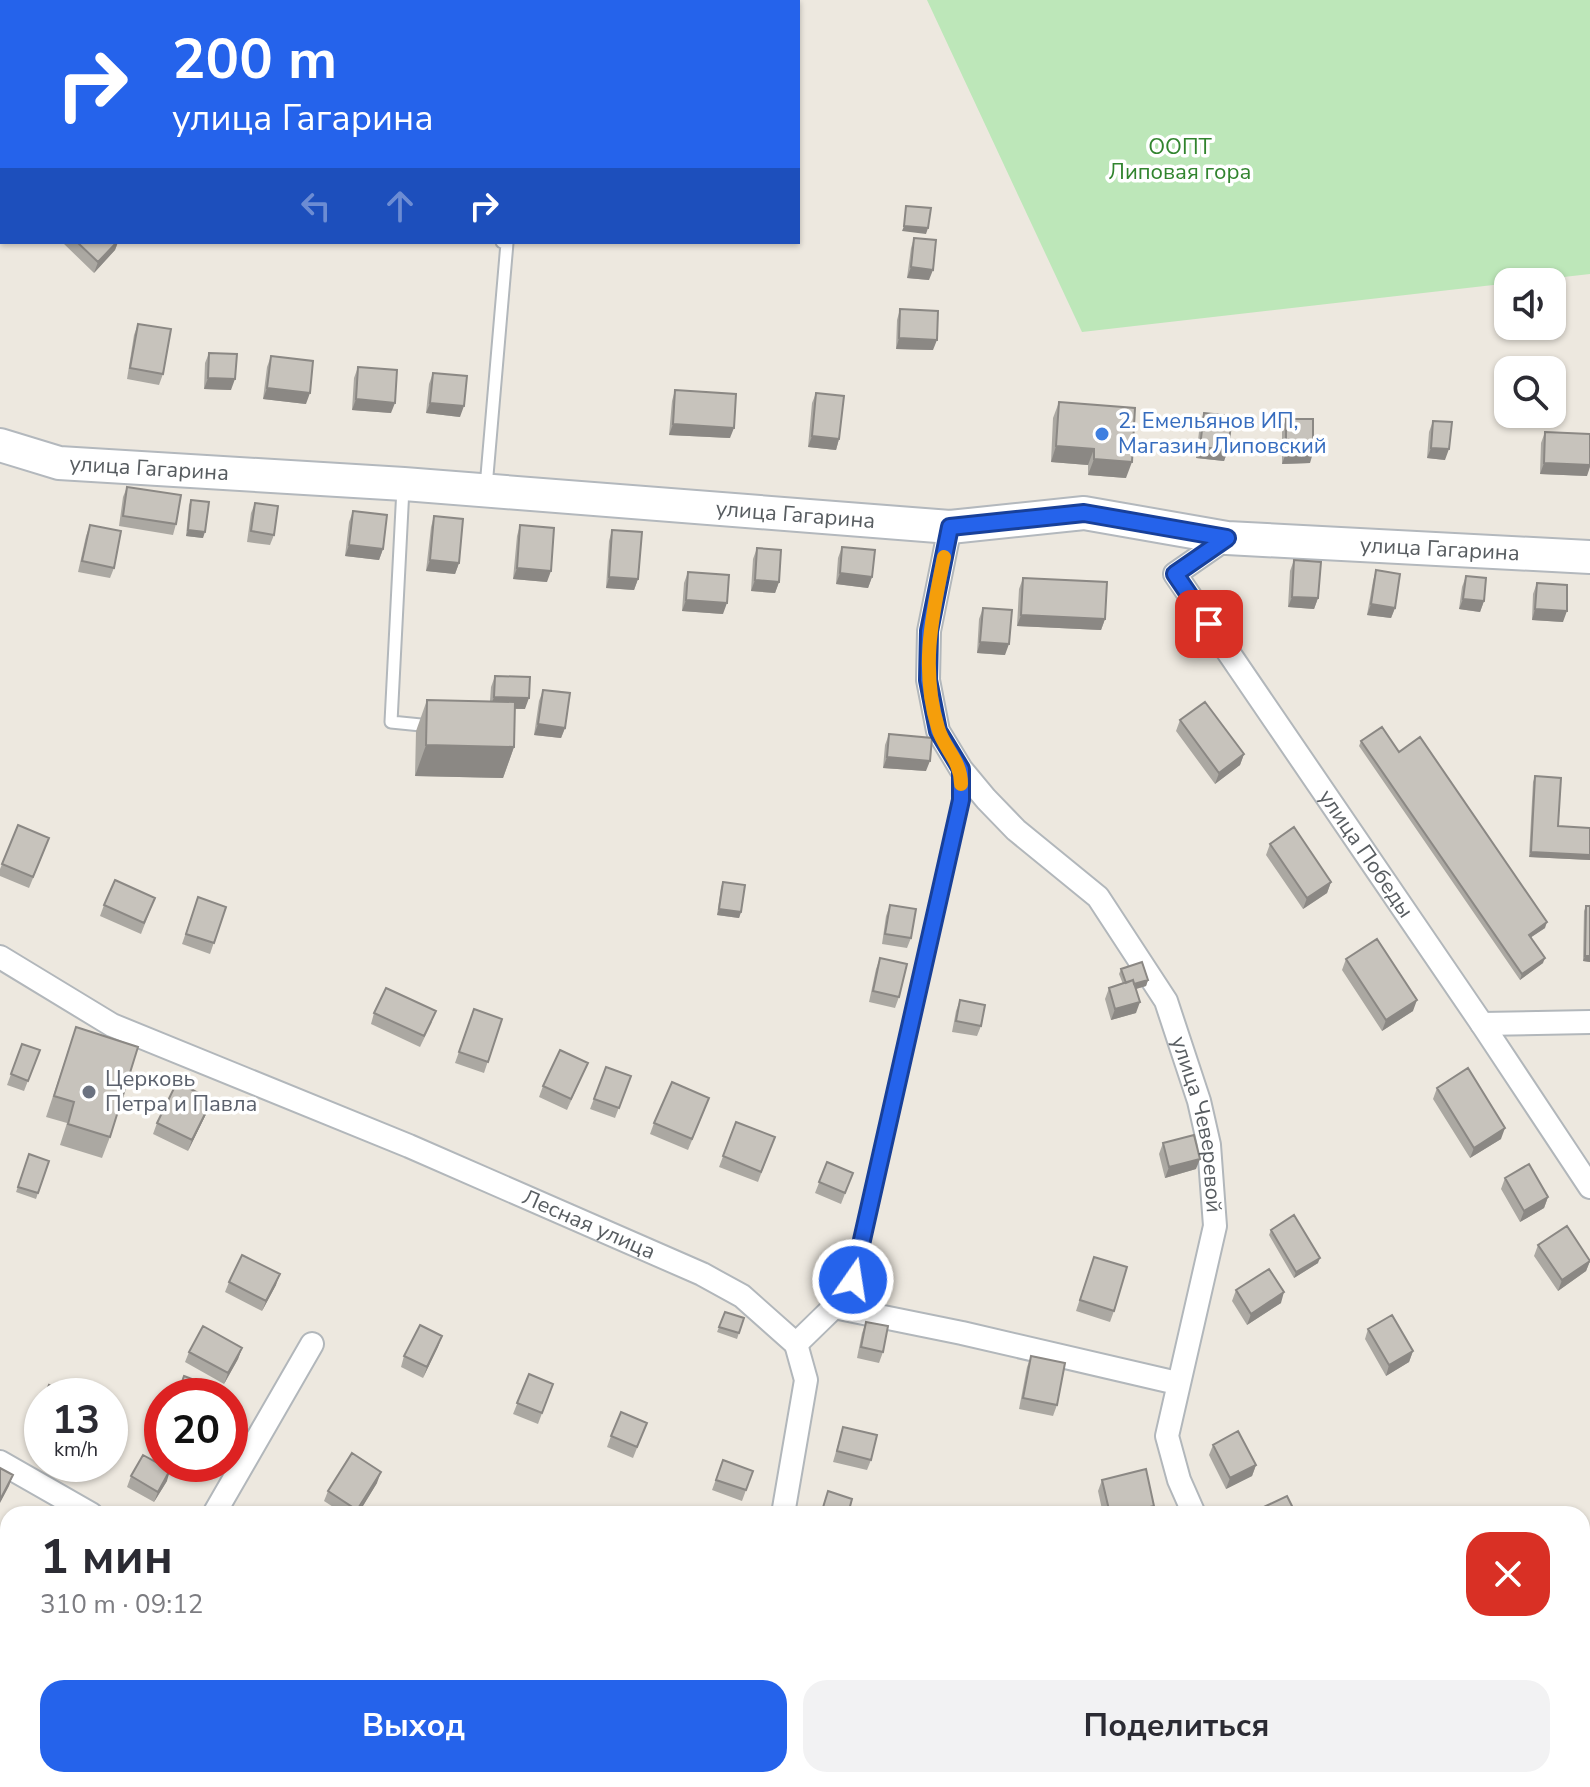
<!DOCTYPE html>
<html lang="ru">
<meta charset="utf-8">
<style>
body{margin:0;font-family:"Nunito Sans",sans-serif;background:#f2f2f3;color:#2b2b33;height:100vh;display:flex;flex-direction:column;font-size:30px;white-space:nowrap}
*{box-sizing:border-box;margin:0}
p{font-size:26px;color:#7c7c81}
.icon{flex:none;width:44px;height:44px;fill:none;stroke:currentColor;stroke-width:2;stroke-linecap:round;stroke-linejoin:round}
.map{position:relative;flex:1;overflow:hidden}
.side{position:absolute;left:0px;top:1506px;width:1590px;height:282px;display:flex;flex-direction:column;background:#fff;border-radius:24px 24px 0 0;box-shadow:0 2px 6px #0004}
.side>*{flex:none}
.banner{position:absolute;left:0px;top:0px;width:800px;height:244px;box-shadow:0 2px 6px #0004;background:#2563eb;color:#fff;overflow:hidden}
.controls{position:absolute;left:1494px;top:268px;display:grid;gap:16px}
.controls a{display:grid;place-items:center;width:72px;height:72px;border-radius:16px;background:#fff;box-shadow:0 2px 6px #0004;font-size:40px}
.speed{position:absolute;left:24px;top:1378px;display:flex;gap:16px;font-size:40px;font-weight:700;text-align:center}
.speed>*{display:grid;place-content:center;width:104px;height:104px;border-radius:50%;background:#fff;box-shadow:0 2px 6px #0004;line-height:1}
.speed small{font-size:20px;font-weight:400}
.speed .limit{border:12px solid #d22;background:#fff;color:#111}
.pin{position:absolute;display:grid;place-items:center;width:68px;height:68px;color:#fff;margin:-34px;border-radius:16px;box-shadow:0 4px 12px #0006}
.me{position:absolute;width:88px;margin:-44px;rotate:13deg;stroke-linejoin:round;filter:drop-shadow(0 0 6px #0008)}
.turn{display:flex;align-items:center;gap:28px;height:168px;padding:0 40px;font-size:36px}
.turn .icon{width:104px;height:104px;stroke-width:2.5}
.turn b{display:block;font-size:56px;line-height:68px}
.lanes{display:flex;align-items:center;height:76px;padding:0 40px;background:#0003;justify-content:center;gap:40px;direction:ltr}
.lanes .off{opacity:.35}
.round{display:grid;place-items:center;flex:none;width:84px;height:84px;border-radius:24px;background:#f2f2f3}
.head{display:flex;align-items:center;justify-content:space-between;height:136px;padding:0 40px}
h1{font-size:48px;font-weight:700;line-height:60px}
.cta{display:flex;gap:16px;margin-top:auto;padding:16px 40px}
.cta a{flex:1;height:92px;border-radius:24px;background:#2563eb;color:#fff;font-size:32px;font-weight:700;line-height:92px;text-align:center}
.cta a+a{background:#f2f2f3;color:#2b2b33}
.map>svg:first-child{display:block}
.green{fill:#bde7b9}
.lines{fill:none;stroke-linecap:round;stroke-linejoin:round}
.lane-casing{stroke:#b2b7bb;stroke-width:15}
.street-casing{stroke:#b2b7bb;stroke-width:26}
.secondary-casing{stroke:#b3b8bd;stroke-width:36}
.lane{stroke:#fff;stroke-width:11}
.street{stroke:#fff;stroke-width:22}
.secondary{stroke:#fff;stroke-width:32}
.wall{fill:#aba8a2}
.shaded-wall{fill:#8b8884}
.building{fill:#c7c3bc;stroke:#8b8884;stroke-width:2}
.route-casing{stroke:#184099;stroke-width:20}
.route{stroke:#2563eb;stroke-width:14}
.slow{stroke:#f59e0b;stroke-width:14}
.shop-dot{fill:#3f7fe0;stroke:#fff;stroke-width:3}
.worship-dot{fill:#6b7280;stroke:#fff;stroke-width:3}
.labels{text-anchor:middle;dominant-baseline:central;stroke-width:7;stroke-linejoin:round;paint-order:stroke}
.park-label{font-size:22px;fill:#31842e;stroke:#fff}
.shop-label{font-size:22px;fill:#366cbe;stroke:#fff;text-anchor:start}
.street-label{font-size:22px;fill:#585d61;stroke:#fff}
.worship-label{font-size:22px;fill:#5b616d;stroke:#fff;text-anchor:start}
</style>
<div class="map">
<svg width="1590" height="1787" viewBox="0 0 1590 1787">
<rect width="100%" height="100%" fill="#ede8df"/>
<path class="green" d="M927,0h663v274l-508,58z"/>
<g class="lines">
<defs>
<path id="lane" d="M486,487l21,-244 -5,-1
M403,488l-12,234 40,4
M846,1309l115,-509v-25
M1003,1783l1,4"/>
<g id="street">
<path id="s1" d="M950,527l-21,104 -1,49 10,51 23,38 25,30 30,31 82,67 68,104 33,100 10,44 6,81 -48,210 12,44 15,34"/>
<path id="s2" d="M1227,538l-52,36 307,450 108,163"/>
<path id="s3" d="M0,957l112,68 297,121 293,128 40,22 54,48 38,-37 128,26 215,50"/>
<path d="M1482,1024l108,-2"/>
<path d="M0,1462l91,52"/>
<path d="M214,1514l98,-170"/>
<path d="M783,1514l23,-134 -10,-36"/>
<path d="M192,1780l6,7"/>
<path d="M1313,1780l3,7"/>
<path d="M36,1787l5,-7"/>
<path d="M718,1787l1,-7"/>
<path d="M1570,1787l11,-7"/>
</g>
<g id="secondary">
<path id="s4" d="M0,445l59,18 345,21 546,43 134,-14 143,25 363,19"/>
</g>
</defs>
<use href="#lane" class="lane-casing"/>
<use href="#street" class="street-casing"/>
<use href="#secondary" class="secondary-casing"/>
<use href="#lane" class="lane"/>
<use href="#street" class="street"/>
<use href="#secondary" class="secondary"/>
</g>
<path class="wall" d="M914,238l15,42 -22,-2 4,-30z
M62,242h56l-3,8 -21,23z
M900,309l33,41 -37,-1 1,-29z
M138,324l25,50 -4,11 -32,-6 7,-44z
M209,353l22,37 -27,-1 1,-26z
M271,356l35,48 -43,-5 4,-32z
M358,367l33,46 -39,-3 2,-32z
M433,373l27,44 -34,-4 3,-29z
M675,390l55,48 -61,-3 3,-34z
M816,393l23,46 -3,11 -28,-3 4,-44z
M1059,402l67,76 -38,-3v-10l-37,-3 2,-44z
M1204,413l24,37 -4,11 -28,-3 4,-35z
M1286,419l24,44 -28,1v-34z
M1433,421l12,39 -18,-2 2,-26z
M1545,432l42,44 -47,-2 1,-31z
M127,487l49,37 -3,11 -54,-9 4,-29z
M191,500l12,38 -17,-2 3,-31z
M255,503l19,32 -4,10 -23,-3 4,-29z
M353,511l30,38 -4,11 -34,-4 4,-34z
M434,516l25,47 -4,11 -29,-3 5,-44z
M90,525l24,43 -4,10 -32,-6 8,-36z
M520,525l27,57 -34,-3 4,-43z
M612,530l26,49 -4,11 -28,-2 3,-47z
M842,547l30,30 -4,11 -32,-4 2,-26z
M757,548l22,34 -4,11 -24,-2 2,-32z
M1294,560l24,38 -4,11 -26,-2 2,-36z
M1376,570l19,38 -4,10 -24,-3 6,-34z
M688,572l35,42 -41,-3 2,-28z
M1466,576l18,25 -4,11 -21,-3 3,-22z
M1023,578l82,41 -4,11 -84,-4 2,-37z
M1537,583l26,39 -31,-2 1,-26z
M983,608l22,47 -28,-2 2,-34z
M495,676l30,33h-10l-1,38 -11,31 -88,-2 1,-45 11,-31 63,1 1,-14z
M543,690l22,38 -4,10 -27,-3 5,-34z
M1180,720l64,34 -4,11 -25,19 -39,-53z
M889,734l37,37 -43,-3 2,-23z
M1361,741l38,11 146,176 -14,9 12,26 -23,17 -161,-234z
M1535,776l23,50 32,2v32l-61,-3 4,-75z
M18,825l27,24 -16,39 -29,-12v-7z
M1270,844l61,38 -4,11 -24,16 -37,-54z
M723,882l18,30 -2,6 -22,-3 4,-28z
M198,897l28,10 -16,47 -28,-10z
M155,898l-14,36 -41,-18 4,-11z
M890,905l21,33 -4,10 -25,-4 4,-28z
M1586,906l4,56 -7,-1 1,-50z
M880,958l19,39 -4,11 -26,-6 7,-33z
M1346,959l67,52 -31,20 -40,-61z
M1121,969l27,11 -2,6 -10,3v24l-25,7 -6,-21 4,-11 14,-4 -4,-10z
M960,1000l21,26 -4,10 -25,-4 4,-21z
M474,1009l28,10 -18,54 -29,-10z
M374,1013l58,9 -12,25 -49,-23z
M76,1027l34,110 -8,21 -42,-13 7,-22 -21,-6z
M22,1044l18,6 -16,41 -17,-6z
M588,1063l-21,47 -28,-13 4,-11z
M606,1067l25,9 -16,42 -25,-9z
M1437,1088l64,51 -31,19 -37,-59z
M705,1109l-17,41 -38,-16 4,-11z
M208,1110l-20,41 -35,-17 4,-11z
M736,1122l39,15 -17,45 -39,-15z
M1163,1143l33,26 -31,9 -6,-24z
M29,1154l9,39 -2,6 -20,-7z
M827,1162l26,11 -12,31 -26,-11z
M1505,1178l43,19 -4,11 -24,14 -19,-33z
M1271,1230l47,33 -24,15 -25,-43z
M1538,1245l52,16 -4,10 -28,20 -24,-35z
M1090,1268l24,43 -4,11 -34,-11z
M229,1282l47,3 -14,26 -37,-19z
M1236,1290l45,13 -34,22 -15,-24z
M725,1312l19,6 -7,21 -20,-7z
M866,1322l17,30 -4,11 -22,-5 5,-25z
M1368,1329l45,22 -4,11 -23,14 -21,-37z
M442,1336l-19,42 -22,-11 3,-11z
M242,1348l-4,11 -14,25 -39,-22 4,-10z
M1031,1356l26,49 -4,11 -34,-7 8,-42z
M529,1374l24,10 -15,40 -25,-10z
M42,1399v42l-16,-8z
M647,1423l-14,35 -26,-11 4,-11z
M843,1427l28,33 -4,10 -34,-8z
M1213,1445l43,20 -4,11 -26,13 -17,-34z
M723,1460l30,11 -11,30 -30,-11z
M131,1476l36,5 -13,21 -27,-15z
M1102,1480l52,26 -3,8h-48l-5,-23z
M377,1483l-19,31h-14l-20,-13 4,-10z
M1590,1673v48l-8,-14v-29z
M0,1719l8,6v34l-8,12z"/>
<path class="shaded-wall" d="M904,226l24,2 -2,6 -24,-3z
M117,242h1l-3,8 -21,23 4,-11z
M911,267l22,3 -4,10 -22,-2z
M899,338l38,2 -4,10 -37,-1z
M208,378l27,1 -4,11 -27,-1z
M267,388l43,5 -4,11 -43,-5z
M356,399l39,4 -4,10 -39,-3z
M430,403l34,3 -4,11 -34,-4z
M673,424l61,4 -4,10 -61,-3z
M812,436l27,3 -3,11 -28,-3z
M1056,446l38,3 -6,16 -37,-3z
M1200,447l28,3 -4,11 -28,-3z
M1431,448l18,1 -4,11 -18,-2z
M1286,453h27l-3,10 -28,1z
M1094,459l38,3 -6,16 -38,-3z
M1544,463l46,2v2l-3,9 -47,-2z
M188,530l17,2 -2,6 -17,-2z
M349,545l34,4 -4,11 -34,-4z
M430,560l29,3 -4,11 -29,-3z
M517,568l34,3 -4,11 -34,-3z
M840,573l32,4 -4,11 -32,-4z
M609,577l29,2 -4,11 -28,-2z
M755,580l24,2 -4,11 -24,-2z
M1292,597l26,1 -4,11 -26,-2z
M1463,599l21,2 -4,11 -21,-3z
M686,600l41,3 -4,11 -41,-3z
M1371,604l24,4 -4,10 -24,-3z
M1535,609l32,2 -4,11 -31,-2z
M1021,615l84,4 -4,11 -84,-4z
M980,642l29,2 -4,11 -28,-2z
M494,697l35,1 -4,11 -35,-1z
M538,724l27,4 -4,10 -27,-3z
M426,745l88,2 -11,31 -88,-2z
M1244,754l-4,11 -25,19 4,-11z
M887,757l43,4 -4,10 -43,-3z
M1531,852l59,3v5l-61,-3z
M1331,882l-4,11 -24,16 4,-11z
M719,909l22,3 -2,6 -22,-3z
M1547,922l-2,6 -18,12 2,-5z
M1585,956h5v6l-7,-1z
M1545,958l-2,5 -23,17 2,-6z
M1148,980l-2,6 -21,6 2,-5z
M1417,1000l-4,11 -31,20 4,-11z
M1140,1002l-4,11 -25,7 4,-11z
M212,1100l-4,10 -20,41 4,-11z
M1505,1128l-4,11 -31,19 4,-10z
M1200,1159l-4,10 -31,9 4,-11z
M1548,1197l-4,11 -24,14 4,-11z
M1320,1258l-2,5 -24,15 2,-6z
M1590,1261l-4,10 -28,20 4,-11z
M280,1274l-4,11 -14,26 4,-10z
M1284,1292l-3,11 -34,22 4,-11z
M442,1336l-4,11 -15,31 4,-11z
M242,1348l-4,11 -14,25 4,-11z
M1413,1351l-4,11 -23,14 3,-11z
M1256,1465l-4,11 -26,13 4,-11z
M170,1470l-3,11 -13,21 4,-10z
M381,1472l-4,11 -19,31h-2z
M13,1475l-4,11 -9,17v-3z
M1154,1506l-3,8h-31z
M8,1754v5l-8,12 4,-10z"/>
<path class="building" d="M906,206l25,2 -3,20 -24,-2z
M914,238l22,2 -3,30 -22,-3z
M77,242h40l-19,20z
M900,309l38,2 -1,29 -38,-2z
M138,324l33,5 -8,45 -33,-6z
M209,353l28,1 -2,25 -27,-1z
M271,356l42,5 -3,32 -43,-5z
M358,367l39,3 -2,33 -39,-4z
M433,373l34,3 -3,30 -34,-3z
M675,390l61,4 -2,34 -61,-4z
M816,393l28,3 -5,43 -27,-3z
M1059,402l76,6 -3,54 -38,-3v-10l-38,-3z
M1204,413l28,3 -4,34 -28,-3z
M1286,419h27v34h-27z
M1433,421l19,1 -3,27 -18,-1z
M1545,432l45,2v31l-46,-2z
M127,487l54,8 -5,29 -53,-8z
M191,500l18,2 -4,30 -17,-2z
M255,503l23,3 -4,29 -23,-4z
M353,511l34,4 -4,34 -34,-4z
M434,516l29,3 -4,44 -29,-3z
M90,525l31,6 -7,37 -32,-7z
M520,525l34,3 -3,43 -34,-3z
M612,530l30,2 -4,47 -29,-2z
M842,547l33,3 -3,27 -32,-4z
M757,548l24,2 -2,32 -24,-2z
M1294,560l27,2 -3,36 -26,-1z
M1376,570l24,4 -5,34 -24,-4z
M688,572l41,3 -2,28 -41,-3z
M1466,576l20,2 -2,23 -21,-2z
M1023,578l84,4 -2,37 -84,-4z
M1537,583l30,2v26l-32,-2z
M983,608l29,2 -3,34 -29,-2z
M495,676l35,1 -1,21 -35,-1z
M543,690l27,3 -5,35 -27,-4z
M427,700l88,2 -1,45 -88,-2z
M1205,702l39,52 -25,19 -39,-53z
M1382,727l17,25 21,-15 127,185 -18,13 16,23 -23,16 -161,-233z
M889,734l43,4 -2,23 -43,-4z
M1535,776l26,2 -3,48 32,2v27l-59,-3z
M18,825l31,13 -16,39 -31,-13z
M1294,827l37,55 -24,16 -37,-54z
M115,880l40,18 -11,25 -40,-18z
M723,882l22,3 -4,27 -22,-3z
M198,897l28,10 -12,36 -28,-9z
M890,905l26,4 -5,29 -26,-4z
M1586,906h4v50h-5z
M1377,939l40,61 -31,20 -40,-61z
M880,958l27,6 -8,33 -26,-6z
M1142,962l6,18 -14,4 -1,-4 -7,3 -5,-14z
M1133,980l7,22 -25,7 -6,-21z
M386,988l50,23 -12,25 -50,-23z
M960,1000l25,5 -4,21 -25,-5z
M474,1009l28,10 -14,43 -29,-10z
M76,1027l62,20 -28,90 -42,-13 6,-22 -20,-6z
M22,1044l18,6 -12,31 -17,-7z
M560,1050l28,13 -17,36 -28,-13z
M606,1067l25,9 -12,32 -25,-9z
M1468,1068l37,60 -31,20 -37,-60z
M177,1082l35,18 -20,40 -35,-17z
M672,1082l37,16 -17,41 -38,-16z
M736,1122l39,15 -14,35 -38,-16z
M1194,1135l6,24 -31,8 -6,-24z
M29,1154l20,7 -11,32 -20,-6z
M827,1162l26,11 -8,20 -26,-11z
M1529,1164l19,33 -24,14 -19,-33z
M1294,1215l26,43 -24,14 -25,-42z
M1567,1226l23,35 -28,19 -24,-35z
M242,1255l38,19 -14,27 -37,-19z
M1094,1257l33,10 -13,44 -34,-11z
M1269,1269l15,23 -33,22 -15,-24z
M725,1312l19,6 -5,15 -20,-6z
M1392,1315l21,36 -24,14 -21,-36z
M866,1322l22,4 -5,26 -22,-5z
M420,1325l22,11 -15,31 -23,-11z
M203,1326l39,22 -14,25 -39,-21z
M1031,1356l34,7 -8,42 -34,-7z
M529,1374l24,10 -11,29 -25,-10z
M184,1376l34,13 -3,7h-38z
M49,1385l21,11h-26z
M42,1399v30l-12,-6z
M621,1412l26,11 -10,24 -26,-11z
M843,1427l34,8 -6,25 -34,-9z
M1238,1431l18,34 -26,13 -17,-33z
M352,1453l29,19 -24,38 -29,-19z
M143,1455l27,15 -12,22 -27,-16z
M723,1460l30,11 -7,19 -30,-10z
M0,1468l13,7 -13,25z
M1146,1469l8,37 -34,8h-10l-8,-34z
M828,1491l24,8 -4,15h-27z
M1287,1496l9,18h-45v-1z
M1590,1673v31l-8,-14v-12z
M0,1719l8,6v29l-4,7 -4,-3z
M117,1780h28l9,7h-43z
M982,1780h5l3,7h-26z
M1054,1780h2l3,7h-28z"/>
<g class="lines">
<defs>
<path id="route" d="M853,1280l108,-480v-31l-23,-38 -10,-51 1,-49 21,-104 134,-14 143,25 -52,36 34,50"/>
</defs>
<use href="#route" class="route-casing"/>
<use href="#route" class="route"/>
<path class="slow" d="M944,557c-12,59 -24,111 -6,171 6,21 23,32 23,56"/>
</g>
<circle class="shop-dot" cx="1102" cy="434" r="8"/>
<circle class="worship-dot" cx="89" cy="1092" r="8"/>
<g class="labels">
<g class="park-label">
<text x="1180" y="147">ООПТ<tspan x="1180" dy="25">Липовая гора</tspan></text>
</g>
<g class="shop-label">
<text x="1118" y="421">2. Емельянов ИП,<tspan x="1118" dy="25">Магазин Липовский</tspan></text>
</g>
<g class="street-label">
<text stroke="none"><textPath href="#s4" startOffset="152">улица Гагарина</textPath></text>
<text stroke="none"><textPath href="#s4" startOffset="800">улица Гагарина</textPath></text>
<text stroke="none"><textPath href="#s4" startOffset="1448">улица Гагарина</textPath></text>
<text stroke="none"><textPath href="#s2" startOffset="402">улица Победы</textPath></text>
<text stroke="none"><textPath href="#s1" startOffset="692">улица Чеверевой</textPath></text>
<text stroke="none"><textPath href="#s3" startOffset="648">Лесная улица</textPath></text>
</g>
<g class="worship-label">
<text x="105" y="1079">Церковь<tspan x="105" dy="25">Петра и Павла</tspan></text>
</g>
</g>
</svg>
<div class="controls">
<a><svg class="icon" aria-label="sound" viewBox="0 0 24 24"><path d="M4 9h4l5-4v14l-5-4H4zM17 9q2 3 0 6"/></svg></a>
<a><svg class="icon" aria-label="search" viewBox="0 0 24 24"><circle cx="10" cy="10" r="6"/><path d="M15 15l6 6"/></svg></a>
</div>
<div class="speed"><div>13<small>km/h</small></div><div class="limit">20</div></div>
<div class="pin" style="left:1209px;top:624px;background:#d93025"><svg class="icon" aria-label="arrive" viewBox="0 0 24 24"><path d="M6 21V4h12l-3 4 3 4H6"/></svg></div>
<svg class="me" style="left:853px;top:1280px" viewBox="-20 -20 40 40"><circle r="17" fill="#2563eb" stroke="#fff" stroke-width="3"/><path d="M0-11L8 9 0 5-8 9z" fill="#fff"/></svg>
<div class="banner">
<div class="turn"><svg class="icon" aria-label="right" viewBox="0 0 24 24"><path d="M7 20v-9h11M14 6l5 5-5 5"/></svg><div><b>200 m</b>улица Гагарина</div></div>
<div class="lanes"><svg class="icon off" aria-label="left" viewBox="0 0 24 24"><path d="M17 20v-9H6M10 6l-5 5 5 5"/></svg><svg class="icon off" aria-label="ahead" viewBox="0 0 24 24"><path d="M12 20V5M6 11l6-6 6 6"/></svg><svg class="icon" aria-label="right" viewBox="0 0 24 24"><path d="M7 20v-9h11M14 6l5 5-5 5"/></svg></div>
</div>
<section class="side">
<div class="head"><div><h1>1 мин</h1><p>310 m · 09:12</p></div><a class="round" style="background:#d93025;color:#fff"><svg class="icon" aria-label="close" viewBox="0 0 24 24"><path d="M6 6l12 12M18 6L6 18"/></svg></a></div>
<div class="cta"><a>Выход</a><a>Поделиться</a></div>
</section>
</div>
